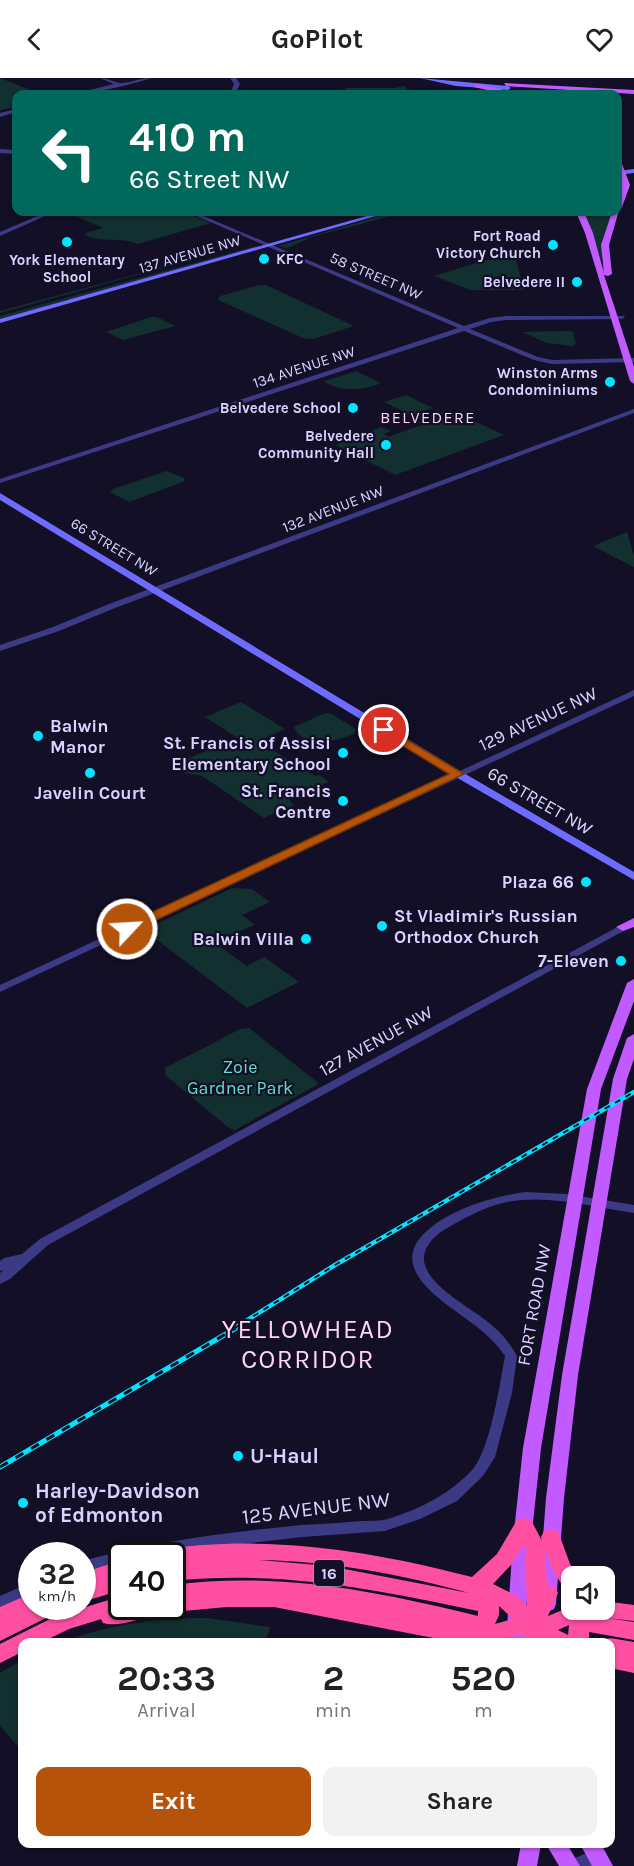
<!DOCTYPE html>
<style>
body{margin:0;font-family:Karla,sans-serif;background:#f2f2f2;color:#222;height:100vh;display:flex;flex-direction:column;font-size:22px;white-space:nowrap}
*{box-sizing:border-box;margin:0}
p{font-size:20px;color:#767676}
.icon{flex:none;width:33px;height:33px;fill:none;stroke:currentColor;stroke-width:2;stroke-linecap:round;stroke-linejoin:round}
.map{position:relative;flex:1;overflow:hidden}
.panel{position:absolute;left:18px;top:1560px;width:597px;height:210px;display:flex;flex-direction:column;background:#fff;border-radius:12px;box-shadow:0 2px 4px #0004}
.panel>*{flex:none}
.hud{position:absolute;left:12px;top:12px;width:610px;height:126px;border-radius:12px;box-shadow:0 2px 4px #0004;background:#00695c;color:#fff;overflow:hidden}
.fabs{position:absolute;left:561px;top:1488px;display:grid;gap:12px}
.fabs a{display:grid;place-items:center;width:54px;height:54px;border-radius:12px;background:#fff;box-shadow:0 2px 4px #0004;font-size:30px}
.speed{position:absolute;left:18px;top:1464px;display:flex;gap:12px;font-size:30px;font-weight:700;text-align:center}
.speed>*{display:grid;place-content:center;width:78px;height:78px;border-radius:50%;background:#fff;box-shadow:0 2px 4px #0004;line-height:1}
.speed small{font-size:15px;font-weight:400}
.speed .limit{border:3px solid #111;border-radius:9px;background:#fff;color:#111}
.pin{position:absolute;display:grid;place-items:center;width:51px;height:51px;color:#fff;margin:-26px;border:3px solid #fff;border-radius:50%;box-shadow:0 2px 6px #0007}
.me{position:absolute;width:66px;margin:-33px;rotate:65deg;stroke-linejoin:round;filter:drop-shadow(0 0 4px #0008)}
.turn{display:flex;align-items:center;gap:21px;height:126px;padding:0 18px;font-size:27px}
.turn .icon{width:78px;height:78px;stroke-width:2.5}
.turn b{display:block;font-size:42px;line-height:51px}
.eta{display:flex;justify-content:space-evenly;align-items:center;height:102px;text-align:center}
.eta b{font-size:36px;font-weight:700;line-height:42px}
.primary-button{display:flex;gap:12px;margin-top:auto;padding:12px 18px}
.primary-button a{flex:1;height:69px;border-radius:12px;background:#b45309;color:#fff;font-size:24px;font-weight:700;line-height:69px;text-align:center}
.primary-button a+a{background:#f2f2f2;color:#222}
header{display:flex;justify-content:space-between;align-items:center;height:78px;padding:0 18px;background:#fff;font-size:27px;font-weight:700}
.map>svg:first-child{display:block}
.green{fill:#12302f}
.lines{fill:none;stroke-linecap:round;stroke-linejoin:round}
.tertiary{fill:#3d3a85;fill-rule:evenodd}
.secondary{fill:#6f6bff;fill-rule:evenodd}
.primary{fill:#c25bff;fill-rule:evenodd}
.motorway{fill:#ff4fa3;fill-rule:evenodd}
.rail-far1-casing{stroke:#00e5ff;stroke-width:4.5}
.rail-casing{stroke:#00e5ff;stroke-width:5}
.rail-far1{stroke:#130f26;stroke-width:2;stroke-dasharray:6;stroke-linecap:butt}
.rail{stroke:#130f26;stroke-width:3;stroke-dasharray:9;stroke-linecap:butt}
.route{fill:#b45309;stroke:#753606;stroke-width:1.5}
.poi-dot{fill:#00e5ff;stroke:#130f26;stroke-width:2}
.labels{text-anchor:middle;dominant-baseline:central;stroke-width:4.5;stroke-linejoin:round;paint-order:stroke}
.far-poi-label{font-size:15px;font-weight:bold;fill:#d9d4ff;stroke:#130f26;text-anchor:end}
.far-street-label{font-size:15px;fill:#d9d4ff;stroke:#130f26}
.far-neighbourhood-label{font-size:16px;letter-spacing:1.5px;fill:#ffd6f0;stroke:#130f26}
.shield{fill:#130f26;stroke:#9e99be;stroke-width:1.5}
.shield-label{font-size:16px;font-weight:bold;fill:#d9d4ff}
.street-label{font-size:18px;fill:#d9d4ff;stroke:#130f26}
.poi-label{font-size:18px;font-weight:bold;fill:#d9d4ff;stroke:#130f26;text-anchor:end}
.park-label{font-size:18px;fill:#5fe0c0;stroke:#130f26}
.near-poi-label{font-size:21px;font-weight:bold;fill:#d9d4ff;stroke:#130f26;text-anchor:start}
.near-street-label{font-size:21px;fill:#d9d4ff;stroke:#130f26}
.near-quarter-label{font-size:26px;letter-spacing:1.5px;fill:#ffd6f0;stroke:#130f26}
</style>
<header><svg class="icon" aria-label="back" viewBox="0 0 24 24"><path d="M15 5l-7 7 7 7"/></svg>GoPilot<svg class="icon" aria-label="heart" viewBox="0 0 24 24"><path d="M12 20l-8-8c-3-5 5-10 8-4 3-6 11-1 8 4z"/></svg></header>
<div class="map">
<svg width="634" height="1788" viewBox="0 0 634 1788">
<rect width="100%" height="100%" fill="#130f26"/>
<path class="green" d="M0,0l40,16h-24v13l-16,3z
M403,8l3,1 3,7h-62l-2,-6h49z
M66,134h119l26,11 -73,21c-18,-8 -35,0 -53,-9l1,-2 17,-5z
M392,134h15l-96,25 -23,11 -10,-2z
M582,134h31l-10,26 -1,24z
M252,165l-252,70v-2z
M260,167l-4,2 -256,72v-3z
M486,182h30l8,30h-54l-36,-14z
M259,207h7l88,41 -41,13 -10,-1 -85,-38 2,-4z
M151,239h6l18,9 -52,14 -17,-8z
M570,253l3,1 3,12 -4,2 -25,-3 -25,-11z
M356,293l25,12c-17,8 -42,9 -57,-2z
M406,317l27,13 -22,7 -27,-13z
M438,332l12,6 7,-3 47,22 -109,40 -60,-30 46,-18 10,4 -7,3 4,3 39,-14 -10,-6z
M166,393l18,7 1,3 -56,21 -19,-10 3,-3z
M627,454l7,24v11l-41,-21z
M241,624l44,27 -27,12 57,35 4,-1 10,7 -40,18 5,5 -30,13 -62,-42 -18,-3 -4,-11 53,-22 16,5 -44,-28z
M325,635h5l26,16 -2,5c-18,7 -50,16 -60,-7z
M232,810l20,1 18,13 -28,13 13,10 -30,12 1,2 -10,5 31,22 17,-9 35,25 -52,26 -103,-78z
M249,950l68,54v3l-82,45 -6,-2 -64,-53v-7l75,-39z
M208,1540l62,9 -4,15h-204c47,-18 96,-24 146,-24z
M22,1582v91l-22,-25v-53z"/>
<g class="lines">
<path class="tertiary" d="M100,0c8,0 13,4 20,5 10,0 20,-5 31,-5 -12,5 -64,17 -77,16l40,-10z
M230,0h6l4,6 -5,10h-5l4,-10z
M16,31v3l-16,5v-4z
M0,71l16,1v4l-16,-1z
M47,134h7l-54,24v-4z
M187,134h7l270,114 26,-8 16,-2h118l1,1 -3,2 -116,1 -15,2 -21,7 68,28 14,3 82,-2v4l-82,2 -18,-4 -70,-29 -464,152v-4l458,-151z
M634,331v4l-519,195 -56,23 -59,20v-6l53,-18 56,-23z
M634,612v6l-634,296v-7z
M623,846l4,1 1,2 -1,2 -579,316 -38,34 -10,5v-11l4,-3 -4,1v-10l4,-3 18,-4 18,-15z
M526,1114l41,2 67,11v8c-42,-6 -85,-19 -127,-11 -22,4 -44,17 -63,28 -13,8 -25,22 -18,38 8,20 41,38 58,51 14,10 25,22 33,37l-5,37 -17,64 -12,19 -26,25 -37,18 -35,12 -83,6 -123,14 -25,5h-32v6l-40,11v-12c72,-19 146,-29 220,-36 19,-1 39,-2 59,-4 9,0 18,0 27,-2 32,-10 62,-25 85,-50 17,-20 27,-85 32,-113 -8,-12 -18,-21 -29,-30 -27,-21 -94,-57 -48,-96 24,-21 66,-34 98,-38z
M32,1504v13l-32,13v-12z
M589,1774l17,5 2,5 -2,4h-40l2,-5z"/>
<path class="secondary" d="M420,0l88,8 3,2 -3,2 -52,-4z
M634,91v4l-16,2v-4z
M381,134h9l-390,111v-4z
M0,415l462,279 172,100v8l-180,-104 -454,-276z"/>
<path class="primary" d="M504,5l130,7v4l-128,-8z
M476,6l25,5 11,5h-8l-30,-7z
M618,84l4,2 8,21 -8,22 -4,2v-12l4,-12 -4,-11z
M619,132l-10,35 3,29 -4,2 -4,-1 30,92v17l-4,-3 -45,-148 -9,-21h8l9,21 11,40 -3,-28 11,-33z
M634,840v9l-11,4 -7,-4z
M634,901v22l-33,88 -60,359 -10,93 -7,101h-18l7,-101 10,-93 64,-359 40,-106z
M634,956v25l-7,20 -49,296 -14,123 -8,106 -2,5 -7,3 -7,-3 -2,-5 8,-106 16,-123 51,-296 14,-41z
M521,1766h20l-4,22h-20z
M546,1766h21l13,22h-21z
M580,1766h21l12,22h-21z"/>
<path class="motorway" d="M524,1440l7,2 11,21 -1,-4 3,-6 7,-2 7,2 12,33 8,12h-6v16l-7,-2 -14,-23 -6,-18 2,36 8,2 3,6 -10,23 24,-10v4h32v-9l30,4v16l-28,-3 28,4v18l-45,-8v10h-64l-3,-8 -26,7 -42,1 -180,-35h-47l-55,5 -8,-5 -3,5c-16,5 -42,16 -58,11l-2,-4 -32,10 -27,13h-20v10l-22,11v-19l56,-28 66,-20v10h50v-21c104,-14 205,6 306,31v-5c-105,-22 -197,-41 -306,-30v-25h-9l2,-5c18,-6 40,-6 59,-7 83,-3 168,12 248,33l25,-23 20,-34zM524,1467l1,1 2,60 -12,-11 -22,-11 18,-19zM259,1482c70,1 142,14 210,33l-140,-27zM499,1528l14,13 -18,5 4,-9zM569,1547l-1,10 -10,-5z
M122,1482v30l-40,12v-29z
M32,1515v13h29l-3,6 -58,29v-34z
M610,1560l24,4v31l-24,-5v-26h-8z"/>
<defs>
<path id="rail-far1" d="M233,1251l102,-64 299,-173"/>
<path id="rail" d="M0,1389l236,-139"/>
</defs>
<use href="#rail-far1" class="rail-far1-casing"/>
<use href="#rail" class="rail-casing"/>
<use href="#rail-far1" class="rail-far1"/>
<use href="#rail" class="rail"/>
</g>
<path class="route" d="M384,648l80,48 -333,158h-9l-2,-3 2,-3 327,-152 -69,-42 -2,-2z"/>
<g class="poi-dot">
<circle cx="67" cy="164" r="6"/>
<circle cx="553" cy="167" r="6"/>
<circle cx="264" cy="181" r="6"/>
<circle cx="577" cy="204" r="6"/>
<circle cx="610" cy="304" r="6"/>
<circle cx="353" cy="330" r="6"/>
<circle cx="386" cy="367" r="6"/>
<circle cx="38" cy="658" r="6"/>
<circle cx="343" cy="675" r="6"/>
<circle cx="90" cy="695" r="6"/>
<circle cx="343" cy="723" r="6"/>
<circle cx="586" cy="804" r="6"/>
<circle cx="382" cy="848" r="6"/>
<circle cx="306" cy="861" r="6"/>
<circle cx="621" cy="883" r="6"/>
<circle cx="238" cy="1378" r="6"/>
<circle cx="23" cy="1425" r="6"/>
</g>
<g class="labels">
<g class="far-poi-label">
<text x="541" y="158">Fort Road<tspan x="541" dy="17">Victory Church</tspan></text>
<text x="276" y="181" text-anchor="start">KFC</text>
<text x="67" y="182" text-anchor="middle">York Elementary<tspan x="67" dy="17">School</tspan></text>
<text x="565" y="204">Belvedere II</text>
<text x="598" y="295">Winston Arms<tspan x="598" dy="17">Condominiums</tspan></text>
<text x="341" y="330">Belvedere School</text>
<text x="374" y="358">Belvedere<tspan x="374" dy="17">Community Hall</tspan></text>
</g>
<g class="far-street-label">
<text transform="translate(190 176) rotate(-16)">137 AVENUE NW</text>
<text transform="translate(376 198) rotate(23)">58 STREET NW</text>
<text transform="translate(304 289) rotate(-18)">134 AVENUE NW</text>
<text transform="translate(333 431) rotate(-21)">132 AVENUE NW</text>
<text transform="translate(114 469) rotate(31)">66 STREET NW</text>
</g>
<g class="far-neighbourhood-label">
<text x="428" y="339">BELVEDERE</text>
</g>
<rect class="shield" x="314" y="1482" width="30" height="26" rx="4.5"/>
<g class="shield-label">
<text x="329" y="1495">16</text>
</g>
<g class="street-label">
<text transform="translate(538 641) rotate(-25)">129 AVENUE NW</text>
<text transform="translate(540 723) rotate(30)">66 STREET NW</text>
<text transform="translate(376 963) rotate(-29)">127 AVENUE NW</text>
<text transform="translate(534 1227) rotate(-80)">FORT ROAD NW</text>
</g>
<g class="poi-label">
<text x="50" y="648" text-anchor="start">Balwin<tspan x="50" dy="21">Manor</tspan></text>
<text x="331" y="665">St. Francis of Assisi<tspan x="331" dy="21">Elementary School</tspan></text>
<text x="331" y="713">St. Francis<tspan x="331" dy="21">Centre</tspan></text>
<text x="90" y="715" text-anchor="middle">Javelin Court</text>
<text x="574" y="804">Plaza 66</text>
<text x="394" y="838" text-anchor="start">St Vladimir's Russian<tspan x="394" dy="21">Orthodox Church</tspan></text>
<text x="294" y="861">Balwin Villa</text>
<text x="609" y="883">7-Eleven</text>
</g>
<g class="park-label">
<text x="240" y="989">Zoie<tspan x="240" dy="21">Gardner Park</tspan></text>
</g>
<g class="near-poi-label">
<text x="250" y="1378">U-Haul</text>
<text x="35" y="1413">Harley-Davidson<tspan x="35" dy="24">of Edmonton</tspan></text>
</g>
<g class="near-street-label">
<text transform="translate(316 1430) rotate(-7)">125 AVENUE NW</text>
</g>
<g class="near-quarter-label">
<text x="308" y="1251">YELLOWHEAD<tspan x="308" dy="30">CORRIDOR</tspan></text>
</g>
</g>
</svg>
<div class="fabs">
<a><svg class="icon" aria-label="sound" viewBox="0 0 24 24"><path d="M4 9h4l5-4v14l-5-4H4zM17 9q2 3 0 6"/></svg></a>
</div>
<div class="speed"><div>32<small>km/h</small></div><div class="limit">40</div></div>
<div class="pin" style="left:384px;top:652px;background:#d93025"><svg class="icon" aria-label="arrive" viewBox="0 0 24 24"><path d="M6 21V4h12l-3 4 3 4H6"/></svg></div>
<svg class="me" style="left:127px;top:851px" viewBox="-20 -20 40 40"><circle r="17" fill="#b45309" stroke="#fff" stroke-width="3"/><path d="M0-11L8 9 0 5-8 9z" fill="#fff"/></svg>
<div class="hud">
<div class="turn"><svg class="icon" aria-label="left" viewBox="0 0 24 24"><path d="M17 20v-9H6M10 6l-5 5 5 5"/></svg><div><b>410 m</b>66 Street NW</div></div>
</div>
<section class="panel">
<div class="eta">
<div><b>20:33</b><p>Arrival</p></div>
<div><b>2</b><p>min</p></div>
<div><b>520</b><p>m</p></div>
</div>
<div class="primary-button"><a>Exit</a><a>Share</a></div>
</section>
</div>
